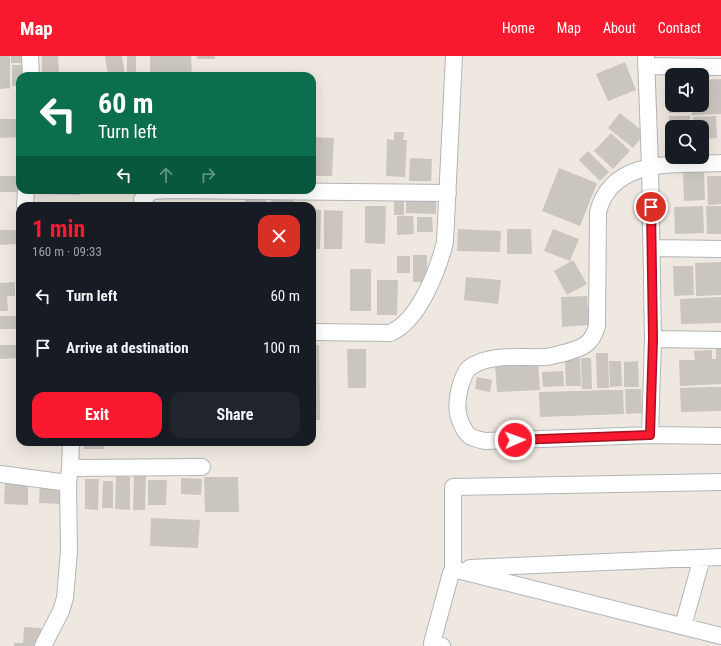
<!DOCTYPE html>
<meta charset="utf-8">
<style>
body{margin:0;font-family:"Roboto Condensed",sans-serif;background:#20242c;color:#f1f3f6;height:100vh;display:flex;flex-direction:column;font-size:15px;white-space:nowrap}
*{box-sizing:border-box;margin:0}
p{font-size:13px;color:#9ea1a6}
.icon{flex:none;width:22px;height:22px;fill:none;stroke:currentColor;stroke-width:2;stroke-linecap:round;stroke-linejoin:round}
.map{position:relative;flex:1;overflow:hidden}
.drawer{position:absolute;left:16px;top:146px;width:300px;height:244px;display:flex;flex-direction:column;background:#171b24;border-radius:12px;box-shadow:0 4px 16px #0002}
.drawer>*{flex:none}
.hud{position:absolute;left:16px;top:16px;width:300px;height:122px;border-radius:12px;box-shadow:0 4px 16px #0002;background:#0b6e4f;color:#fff;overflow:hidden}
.controls{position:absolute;left:665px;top:12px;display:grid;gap:8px}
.controls a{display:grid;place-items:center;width:44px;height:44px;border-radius:8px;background:#171b24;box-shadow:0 4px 16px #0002;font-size:20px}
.pin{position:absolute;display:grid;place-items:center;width:34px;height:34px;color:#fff;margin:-17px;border:2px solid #fff;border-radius:50%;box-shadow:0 1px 4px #0007}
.me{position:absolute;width:44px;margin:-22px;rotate:88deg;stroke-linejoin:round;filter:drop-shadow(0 0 3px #0008)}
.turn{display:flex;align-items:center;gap:14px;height:84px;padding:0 16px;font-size:18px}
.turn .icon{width:52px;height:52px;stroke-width:2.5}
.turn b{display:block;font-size:28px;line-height:34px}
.lanes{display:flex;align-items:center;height:38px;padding:0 16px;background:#0003;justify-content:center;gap:20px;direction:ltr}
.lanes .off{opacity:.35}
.round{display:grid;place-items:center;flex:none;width:42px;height:42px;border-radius:12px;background:#20242c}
.headline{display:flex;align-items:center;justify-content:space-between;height:68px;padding:0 16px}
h1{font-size:24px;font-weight:700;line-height:30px;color:#fb1930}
.button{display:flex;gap:8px;margin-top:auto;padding:8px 16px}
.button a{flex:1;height:46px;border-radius:12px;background:#fb1930;color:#fff;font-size:16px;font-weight:700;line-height:46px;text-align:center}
.button a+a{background:#20242c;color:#f1f3f6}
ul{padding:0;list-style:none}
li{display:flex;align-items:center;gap:12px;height:52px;padding:0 16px}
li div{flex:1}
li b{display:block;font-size:15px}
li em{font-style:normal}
header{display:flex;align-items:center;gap:24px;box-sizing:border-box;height:56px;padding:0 20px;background:#fb1930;color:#fff}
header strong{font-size:19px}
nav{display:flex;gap:22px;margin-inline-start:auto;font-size:14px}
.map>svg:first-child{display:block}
.building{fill:#cbc5bf}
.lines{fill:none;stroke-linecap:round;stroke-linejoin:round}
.minor-casing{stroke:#b1b5b9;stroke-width:18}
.minor{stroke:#fff;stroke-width:16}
.route-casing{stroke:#a3101f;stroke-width:10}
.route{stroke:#fb1930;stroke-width:7}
</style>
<header>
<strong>Map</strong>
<nav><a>Home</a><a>Map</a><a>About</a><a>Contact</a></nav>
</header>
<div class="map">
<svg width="721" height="590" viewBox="0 0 721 590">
<rect width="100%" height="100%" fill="#eee8e0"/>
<path class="building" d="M0,0h10v32l-10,1z
M11,0h18v7h-18z
M42,0h16l1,20h-17z
M105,0h17l3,20h-17z
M127,0h9v20h-9z
M150,0h41l1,20h-42z
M197,0h18v3h-18z
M625,6l11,28 -28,11 -12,-27z
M12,9h17v11h-9v10h-8z
M721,23v35l-29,1v-10h10v-25z
M668,24h4v25h18l1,7 -22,1z
M620,57l25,20 -12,15 -25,-20z
M669,60h21v11h-18v17l-2,1z
M716,60l1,22 -15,1v-12h-8l-1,-10z
M0,63h20v18l-20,1z
M394,76h10l-1,8h4l-2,37 -19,-1 1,-37 7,1z
M611,77l19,18 -17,18 -19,-18z
M312,81l22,1 -2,38h-20z
M588,95l21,21 -9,9 -21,-21z
M410,102l22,1 -1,22h-22z
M559,112l38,15 -17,43 -38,-15z
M704,114l1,30 -21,1 -1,-30z
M0,120h20l1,16h-21z
M707,120h14v28l-13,1z
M39,134h41v5l-41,-1z
M271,142l23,1v7h-23z
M394,142h10v17h-10z
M245,143h21v7h-21z
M406,144l30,1v13l-30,-1z
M365,150h21l-1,38 -20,-1z
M703,150l1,27 -29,1 -1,-27z
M706,150h15v28h-14z
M312,153l9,1 -1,39h-8z
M324,154l19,1 -1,38h-18z
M397,160h16l1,18 -17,1z
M417,161h15l1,15h-16z
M458,173l43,2 -1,21 -43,-1z
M507,173h24l1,25h-25z
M553,173l26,10 -9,22 -26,-10z
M0,174h16l1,14 -17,1z
M413,199h14v27h-14z
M397,200h13v17h-13z
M573,204l14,24 -20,11 -13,-24z
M721,206v33l-25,1 -1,-33z
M673,210h20l1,29 -20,1z
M350,213h21v42h-21z
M466,221l35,3 -3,24 -34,-4z
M377,224h21l-1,35h-20z
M15,226v14h-8l1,15h-8v-28z
M587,240l2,29 -27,2 -1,-30z
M721,241v26l-40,1 -1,-25z
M0,260h17v13h-17z
M0,289h17l1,13 -18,1z
M312,289h7l1,75h-8z
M716,292h5v36l-41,2 -1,-26h16l-1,-9 18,-1v9h4z
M347,293h19v39h-18z
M596,297h12l1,35h-12z
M580,302l1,28h-15l-1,-27z
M581,302h10l1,31h-10z
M609,305h12l1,25 -12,1z
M638,305l1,26h-15v-25z
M538,306l2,28 -43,2 -2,-28z
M563,315l1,15 -21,1 -1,-15z
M477,321l15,3 -2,12 -15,-3z
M710,331h11v24l-40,1 -1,-24z
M625,333h16l1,24 -16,1z
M609,334h14l1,24 -84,3 -1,-25z
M84,386h20v7h-20z
M134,419h12l-1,35h-12z
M116,420l14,1v33l-15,-1z
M204,421h34l1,35h-34z
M181,422l21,1 -1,16 -20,-1z
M85,423h14l-1,31 -13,-1z
M148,424h19l-1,25h-18z
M103,425h10v27h-11z
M40,427l25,1 -1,20 -25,-1z
M5,428h23v21l-24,-1z
M151,462l49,2 -2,28 -48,-2z
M24,571l17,1 -1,18h-26v-3h9z"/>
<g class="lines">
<defs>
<path id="minor" d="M30,0l1,20
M646,0l4,110 3,173 -3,96
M646,10l75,1
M721,107c-45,2 -109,-6 -123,49l-1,114c-5,19 -15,22 -33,27 -6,1 -14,4 -20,4 -23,1 -56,-4 -75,11 -5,5 -7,13 -9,19 -3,11 -4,25 1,36 6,14 10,15 24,18l165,-6 71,1
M25,150l1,-16
M143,150l-1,-6 10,-9 17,-1 279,3
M652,192l69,1
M312,276l78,1c29,-12 48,-63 55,-91l9,-186
M653,283l68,1
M70,412l132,-1
M0,418l68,9
M470,512l251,-11
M453,513v-82l268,-5
M453,513l268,67
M683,570l19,-68
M43,590l18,-35 4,-13 4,-46 -1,-69 2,-15 1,-26
M442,590l-10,-3 19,-70"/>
</defs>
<use href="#minor" class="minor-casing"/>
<use href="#minor" class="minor"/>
</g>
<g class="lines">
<defs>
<path id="route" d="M515,384l135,-5 3,-96 -2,-132"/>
</defs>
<use href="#route" class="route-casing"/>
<use href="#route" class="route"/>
</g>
</svg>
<div class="controls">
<a><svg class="icon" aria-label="sound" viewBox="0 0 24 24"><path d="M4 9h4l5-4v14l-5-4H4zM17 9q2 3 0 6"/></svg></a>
<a><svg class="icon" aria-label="search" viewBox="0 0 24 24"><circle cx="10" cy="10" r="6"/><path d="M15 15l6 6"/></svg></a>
</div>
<div class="pin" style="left:651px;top:151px;background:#d93025"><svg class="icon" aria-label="arrive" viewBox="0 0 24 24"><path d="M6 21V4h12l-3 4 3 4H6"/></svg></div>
<svg class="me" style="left:515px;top:384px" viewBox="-20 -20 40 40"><circle r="17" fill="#fb1930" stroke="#fff" stroke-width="3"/><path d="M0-11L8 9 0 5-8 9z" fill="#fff"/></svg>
<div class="hud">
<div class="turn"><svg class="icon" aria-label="left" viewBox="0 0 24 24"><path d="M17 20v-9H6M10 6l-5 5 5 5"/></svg><div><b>60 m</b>Turn left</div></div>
<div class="lanes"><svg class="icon" aria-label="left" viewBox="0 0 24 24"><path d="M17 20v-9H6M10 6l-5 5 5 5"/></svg><svg class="icon off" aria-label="ahead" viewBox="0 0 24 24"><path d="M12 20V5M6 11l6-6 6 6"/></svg><svg class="icon off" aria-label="right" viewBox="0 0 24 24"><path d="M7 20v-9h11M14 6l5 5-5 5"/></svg></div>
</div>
<section class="drawer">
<div class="headline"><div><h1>1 min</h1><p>160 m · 09:33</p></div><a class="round" style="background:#d93025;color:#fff"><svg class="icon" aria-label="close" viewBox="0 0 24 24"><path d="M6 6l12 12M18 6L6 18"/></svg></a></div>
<ul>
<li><svg class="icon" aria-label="left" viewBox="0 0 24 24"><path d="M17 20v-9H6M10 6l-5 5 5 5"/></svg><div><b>Turn left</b></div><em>60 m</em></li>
<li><svg class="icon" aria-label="arrive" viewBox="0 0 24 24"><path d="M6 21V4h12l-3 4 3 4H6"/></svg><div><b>Arrive at destination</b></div><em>100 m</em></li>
</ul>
<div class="button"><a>Exit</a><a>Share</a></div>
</section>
</div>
